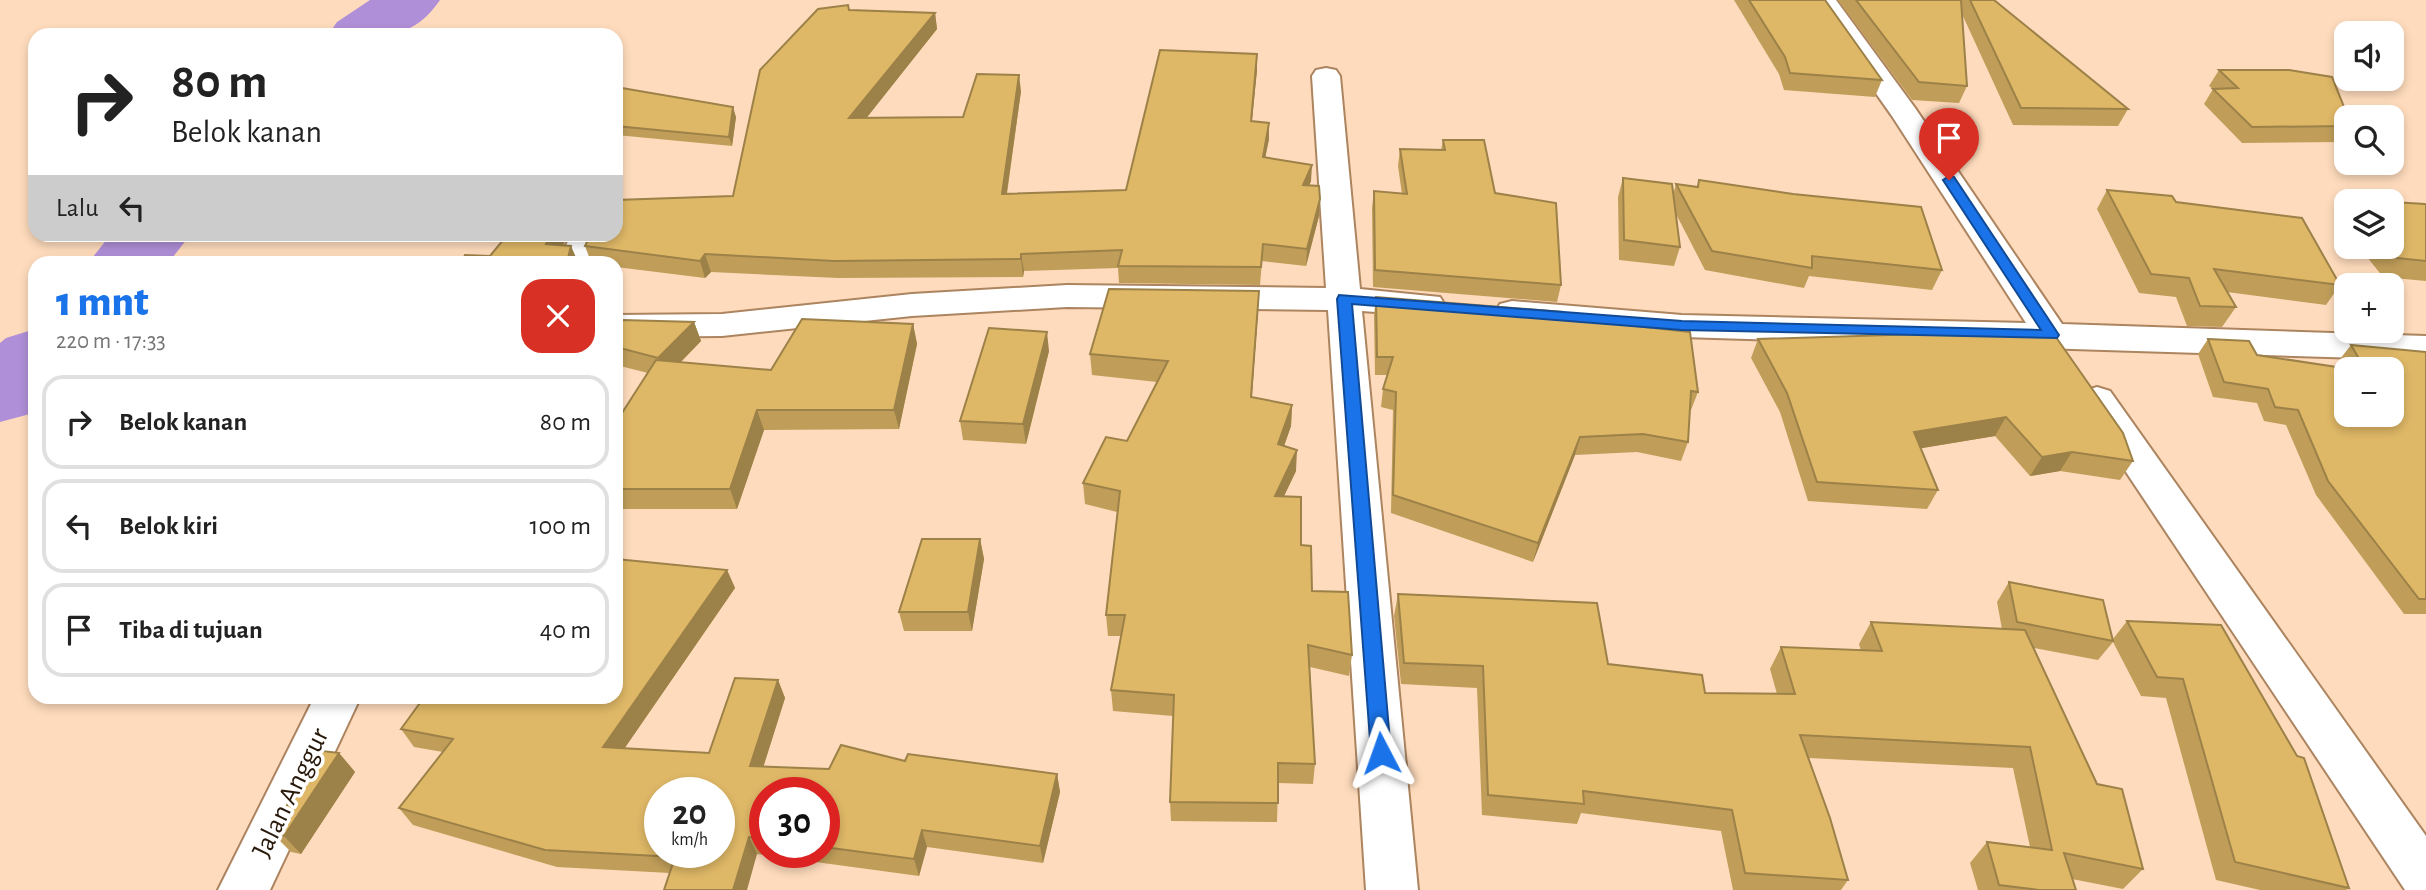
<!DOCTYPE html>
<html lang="id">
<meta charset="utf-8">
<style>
body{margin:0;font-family:"Alegreya Sans",sans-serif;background:#f6f6f6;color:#222;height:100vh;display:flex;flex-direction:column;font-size:26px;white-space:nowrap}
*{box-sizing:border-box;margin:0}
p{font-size:23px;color:#767676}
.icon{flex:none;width:38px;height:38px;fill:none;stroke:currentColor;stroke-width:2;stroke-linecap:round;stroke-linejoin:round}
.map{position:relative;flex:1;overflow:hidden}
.side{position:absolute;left:28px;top:256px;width:595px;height:448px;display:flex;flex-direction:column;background:#fff;border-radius:21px;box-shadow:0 4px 10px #0003}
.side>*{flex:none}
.banner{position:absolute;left:28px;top:28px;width:595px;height:214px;border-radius:21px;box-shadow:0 4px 10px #0003;background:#fff;color:#222;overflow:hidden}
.fabs{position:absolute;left:2334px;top:21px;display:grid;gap:14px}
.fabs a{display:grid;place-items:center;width:70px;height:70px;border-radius:14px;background:#fff;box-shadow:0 4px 10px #0003;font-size:35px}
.speed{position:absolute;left:644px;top:777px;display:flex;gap:14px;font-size:35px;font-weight:700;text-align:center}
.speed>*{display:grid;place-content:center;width:91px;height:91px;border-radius:50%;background:#fff;box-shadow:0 4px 10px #0003;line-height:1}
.speed small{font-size:18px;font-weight:400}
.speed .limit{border:10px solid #d22;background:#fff;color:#111}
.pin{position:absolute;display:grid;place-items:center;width:60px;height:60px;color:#fff;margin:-72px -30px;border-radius:50% 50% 50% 0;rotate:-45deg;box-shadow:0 0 7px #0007}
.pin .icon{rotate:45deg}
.me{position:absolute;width:77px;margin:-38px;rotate:356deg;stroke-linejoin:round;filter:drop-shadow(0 0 5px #0008)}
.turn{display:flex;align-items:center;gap:24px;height:147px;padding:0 28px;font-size:32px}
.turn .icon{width:91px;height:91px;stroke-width:2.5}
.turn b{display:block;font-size:49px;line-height:60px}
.then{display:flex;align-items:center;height:66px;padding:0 28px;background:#0003;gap:14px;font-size:26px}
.round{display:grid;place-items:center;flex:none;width:74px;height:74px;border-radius:21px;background:#f6f6f6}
.summary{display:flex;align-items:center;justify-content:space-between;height:119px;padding:0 28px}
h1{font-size:42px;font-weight:800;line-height:52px;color:#1a73e8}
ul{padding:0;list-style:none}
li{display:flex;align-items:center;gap:21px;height:94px;margin:0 14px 10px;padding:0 14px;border:4px solid #e0e0e0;border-radius:21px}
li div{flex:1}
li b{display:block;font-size:26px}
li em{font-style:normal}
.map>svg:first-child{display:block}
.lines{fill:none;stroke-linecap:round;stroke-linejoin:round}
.river{fill:#af8fd7;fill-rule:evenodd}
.minor-casing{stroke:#ac845f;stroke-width:4}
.minor{fill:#fff;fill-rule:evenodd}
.wall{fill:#c09e59;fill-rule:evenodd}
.shaded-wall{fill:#9c8148}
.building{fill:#dfb867;stroke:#9c8148;stroke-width:2;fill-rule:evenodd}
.route{fill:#1a73e8;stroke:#114b97;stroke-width:2}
.labels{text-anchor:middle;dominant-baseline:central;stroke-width:7;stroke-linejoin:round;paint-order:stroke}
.near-street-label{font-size:28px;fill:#28190a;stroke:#fff}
</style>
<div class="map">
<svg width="2426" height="890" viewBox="0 0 2426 890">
<rect width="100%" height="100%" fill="#fedbbc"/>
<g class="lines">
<path class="river" d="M370,0h70c-31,45 -64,35 -112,35l9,-13z
M111,234h80l-22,28h-80z
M35,329v80l-5,5 -30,8v-79l6,-5z"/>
<defs>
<path id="minor" d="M1810,0h26l79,108 147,216 364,12v24l-744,-23 -182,-17 -5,-8 5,-8 12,-3 170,14 344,8 -134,-207z
M1326,68l10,2 4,6 20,213 80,8 5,8 -5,8 -12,3 -66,-5 56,579h-52l-38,-580 -261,-3 -155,9 -190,20 -106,1v-22l106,-1 190,-20 155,-9 259,3 -14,-212 4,-6z
M572,234h32l-14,28h-33z
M2097,387l13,4 316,445v54h-21l-321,-481 -6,-9 6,-9z
M315,696h46l-91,194h-52z"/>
</defs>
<use href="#minor" class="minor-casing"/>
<use href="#minor" class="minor"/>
</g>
<path class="wall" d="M1734,0h91l57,80 -7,17 -91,-7 -5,-16z
M1838,0h156l134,109 -10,17 -105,-1 -51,-111 5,72 -8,17 -47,-3z
M849,10l86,3 2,16 -71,89 97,-1 58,-26 -14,103 119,-4 131,-120 -5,51 17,18 -4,18 46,24 -2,4 11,14 -1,17 -13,50 -44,-5 -2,24 -141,-2 -1,-15 -94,3 -1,6 -185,1 -127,-6 -6,6 -89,-11v-5h-25l-6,-16 148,-50z
M2219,70l128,47v15l-7,10 -98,1 -38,-39 9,-15 -4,-3z
M616,87l120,30 -4,29 -116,-11z
M1443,140l52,53 66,92 -4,17 -184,-15 -1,-79 2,-17 28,3 -4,-28 2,-17 41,1z
M1623,178l50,17 3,-11 21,3 2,-7 243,90 -10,20 -123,-14 -5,12 -99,-18 -30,-58 5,35 -6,19 -55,-6 -1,-63z
M2107,190l69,12 164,83 -14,20 -99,-13 9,15 -14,20 -35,-1 -11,-29 -37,-4 -42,-84z
M2347,199l40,2h-40v31l-12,-15z
M2426,205v76l-43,-4 -24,-30h33z
M1259,291l-7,106 40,8 -1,21 -7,20 12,25 -12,25 17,49 11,46 40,64 -3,21 -39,-9 5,97 -2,20 -35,-1 -1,39 -106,-1 -1,-19 3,-86 -60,-5 -2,-21 10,-54h-13l-2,-21 11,-103 -32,-8 -2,-21 44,-42 30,-59 -65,-7 -2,-21z
M1376,297l188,21 134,74 -7,18h-1l-2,32 -7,19 -44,-9 -62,3 -42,107 -142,-49 2,-103 -12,-3 2,-18 4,-14h-12l-1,-60z
M694,322l7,19 -20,21 90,8 142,-46 4,20 -18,85 -135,1 -27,79h-121v-82l32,-54 -32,-8v-39z
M2051,330l82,131 -13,19 -60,-9 -30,5 -35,-40 -74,12 17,42 -11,19 -119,-8 -28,-89 -29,-54 7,-19z
M2208,339l49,16 88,13 -5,-9 11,-14 75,7v262h-22l-88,-119 -30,-70 -22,-4 -7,-18 -44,-6 -15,-43zM2347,369h45l-45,46z
M1049,351l-23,93 -63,-4 -3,-19z
M980,539l4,20 -12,72h-68l-5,-19z
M727,570l8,18 -111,161 85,4 69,-73 7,18 -22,69 66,2 76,-8 152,13 3,18 -17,71 -116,-16 -8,29 -162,-22 -87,19 -113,-6 -144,-42 -14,-17 44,-56 -29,-5 -13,-18zM765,793h59v59h-59z
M2009,582l104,57 14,-18 94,4 128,263 -3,2h-86l-44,-10 -50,-182 -25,-2 -28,-54 -15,18 -64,-12 63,136 46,85 -20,20 -51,-10 4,11h-98l-8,-27 17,-21 43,5 -17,-79 -204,-10 39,122 -7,10h-108l-12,-59 -140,-18 -4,11 -95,-9 -5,-127 -76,-4 -7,-68 4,-22 210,70 97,29 72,1 -7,-25 11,-22 80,4 -2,-7 12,-22 131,7 -5,-27z
M339,753l16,19 -54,82 -10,-2 -18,-18z"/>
<path class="shaded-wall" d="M935,13l2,16 -84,106 -4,-17z
M1257,54v16l-7,68 1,-17z
M1019,75l2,16 -17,121 -2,-18z
M733,107l3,10 -4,29 -3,-9z
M1269,123v16l-7,35 1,-17z
M1312,165l-1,16 -8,21v-17z
M1320,199l-1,17 -13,50 1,-17z
M551,234h18l-15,28 -8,-18z
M571,246l7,16h-11z
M705,254l6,18 -6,6 -5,-17z
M1021,254l3,17 -1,6 -2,-18z
M1259,291l-1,21 -8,106 1,-21z
M694,322l7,19 -36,37 -7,-20z
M913,324l4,20 -18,85 -5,-19z
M1047,332l2,19 -23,93 -3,-20z
M1292,405l-1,21 -14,40 1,-22z
M757,410l7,20 -27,79 -7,-20z
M2006,417l-11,19 -90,15 9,-19z
M1580,437l-5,18 -42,107 5,-19z
M1297,450l-1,21 -22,46 1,-21z
M2072,452l-12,19 -30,5 12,-19z
M980,539l4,20 -12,72 -4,-19z
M727,570l8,18 -122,177 -10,-18z
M778,680l7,18 -27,86 -8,-18z
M339,753l16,19 -54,82 -17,-18z
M1057,774l3,18 -17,71 -3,-17z
M922,830l5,17 -8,29 -5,-17z
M749,837l8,17 -10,36h-14z"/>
<path class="building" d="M1749,0h76l57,80 -92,-7 -5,-16z
M1856,0h105l6,86 -48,-4z
M1970,0h24l134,109 -107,-1z
M848,5l1,5 86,3 -86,105 114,-1 14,-43 42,1 -17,119 124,-4 34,-140 97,4 -6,67 18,2 -6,34 49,8 -9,20 16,1 1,13 -13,50 -44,-5 -2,23 -143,-1 4,-16 -101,4v5l-187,2 -129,-7 -5,7 -115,-15 6,-12h25v-34l117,-4 27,-126 58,-61z
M2219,70h70l43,7 16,40 -1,9 -95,1 -39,-38 25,-1z
M616,87l117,20 -4,30 -113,-11z
M1443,140h41l11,53 61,10 5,82 -186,-15 -1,-79 33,3 -7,-45 45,1z
M1623,178l49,6 8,63 -56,-7z
M1699,180l94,14 128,13 21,63 -130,-14v12l-100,-17 -36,-67 22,3z
M2107,190l65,6 4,6 126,16 38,67 -126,-16 22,38 -36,-1 -11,-28 -38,-4z
M2347,199l40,2h-37z
M2392,202l33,2 1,1v56l-29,-3 -10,-11h5z
M508,234h43l-5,10 25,2 -4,16h-105l3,-7 25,1z
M1109,289l150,2 -8,106 41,8 -14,39 19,6 -22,46 26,1v48l10,1 1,45 36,1 4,63 -44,-10 7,119 -37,-1v40l-108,-1 4,-107 -63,-5 14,-75h-19l14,-124 -37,-8 23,-46 21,4 41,-80 -78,-7z
M1376,297l187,15 1,6 126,14 8,60 -7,-1 -3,51 -45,-8 -63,3 -42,106 -145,-48 3,-103 -13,-3 10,-32h-16z
M802,319l111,5 -19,86h-137l-27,79h-114v-62l6,-14 34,-53 115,10z
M622,320l72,2 -36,36 -42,-11v-21z
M989,328l58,4 -24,92 -63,-3z
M2051,330l72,103 10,28 -61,-9 -30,5 -36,-40 -92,15 24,58 -121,-8 -30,-89 -29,-54z
M2208,339l41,2 8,14 93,14h-3v46h45v-46h-27l-14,-24 75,7v247h-7l-91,-118 -30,-71 -23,-3 -7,-18 -44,-7z
M922,539h58l-12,73h-69z
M616,559l111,11 -124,177 106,6 26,-75 43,2 -28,86 79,3 12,-24 64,16 3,-7 149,20 -17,72 -118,-16 -8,29 -90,-12v-54h-59v46l-16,-2 -16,53h-69l11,-33 -130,-7 -146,-42 54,-69 -52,-10 24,-33h191zM660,793h59v59h-59z
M2009,582l94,18 10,41 -96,-19z
M1398,594l199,9 11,61 94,11 3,18 90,1 -14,-47 101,4 -11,-29 154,8 72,154 25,5 21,80 -79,-16 12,37h-37l-40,-5 -12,-43 65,8 -22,-103 -230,-12 30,83 18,62 -103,-7 -13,-63 -149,-19 1,13 -96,-9 -5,-129 -79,-3z
M2127,621l94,4 76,131 7,2 45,130 -114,-26 -52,-183 -26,-2z
M314,750l25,3 -55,83 -11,-2z"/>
<path class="route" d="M1949,176l5,1 103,155 2,3 -2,3 -375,-8 -330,-26 39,449 -3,6 -7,2 -7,-2 -3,-6 -34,-454 2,-4 343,26 359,9 -98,-150z"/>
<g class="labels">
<g class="near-street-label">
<text transform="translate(291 793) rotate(-64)">Jalan Anggur</text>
</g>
</g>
</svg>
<div class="fabs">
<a><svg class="icon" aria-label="sound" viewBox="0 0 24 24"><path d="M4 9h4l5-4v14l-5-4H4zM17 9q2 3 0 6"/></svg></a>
<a><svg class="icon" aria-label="search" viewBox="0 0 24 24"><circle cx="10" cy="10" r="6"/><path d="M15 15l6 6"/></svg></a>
<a><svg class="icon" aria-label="layers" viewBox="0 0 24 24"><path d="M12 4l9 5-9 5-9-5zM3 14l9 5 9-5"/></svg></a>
<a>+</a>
<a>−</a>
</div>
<div class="speed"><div>20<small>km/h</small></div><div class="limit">30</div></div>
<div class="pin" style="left:1949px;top:180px;background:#d93025"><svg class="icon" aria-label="arrive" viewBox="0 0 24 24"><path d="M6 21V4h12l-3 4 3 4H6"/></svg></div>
<svg class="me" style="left:1381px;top:753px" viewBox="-20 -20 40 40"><path d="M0-17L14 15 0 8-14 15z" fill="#1a73e8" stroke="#fff" stroke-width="4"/></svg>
<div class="banner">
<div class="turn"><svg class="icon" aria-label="right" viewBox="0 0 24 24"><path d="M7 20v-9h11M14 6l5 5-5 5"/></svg><div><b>80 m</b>Belok kanan</div></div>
<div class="then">Lalu<svg class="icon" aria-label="left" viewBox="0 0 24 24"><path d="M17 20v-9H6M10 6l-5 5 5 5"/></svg></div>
</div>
<section class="side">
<div class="summary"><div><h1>1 mnt</h1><p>220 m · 17:33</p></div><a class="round" style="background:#d93025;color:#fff"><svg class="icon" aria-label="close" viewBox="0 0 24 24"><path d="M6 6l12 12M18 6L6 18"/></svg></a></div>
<ul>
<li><svg class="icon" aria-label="right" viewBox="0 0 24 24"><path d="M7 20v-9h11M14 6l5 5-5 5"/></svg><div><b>Belok kanan</b></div><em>80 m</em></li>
<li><svg class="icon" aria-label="left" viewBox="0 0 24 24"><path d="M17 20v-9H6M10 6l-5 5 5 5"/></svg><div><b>Belok kiri</b></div><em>100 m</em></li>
<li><svg class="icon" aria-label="arrive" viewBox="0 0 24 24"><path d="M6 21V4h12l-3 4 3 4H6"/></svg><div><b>Tiba di tujuan</b></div><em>40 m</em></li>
</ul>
</section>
</div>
